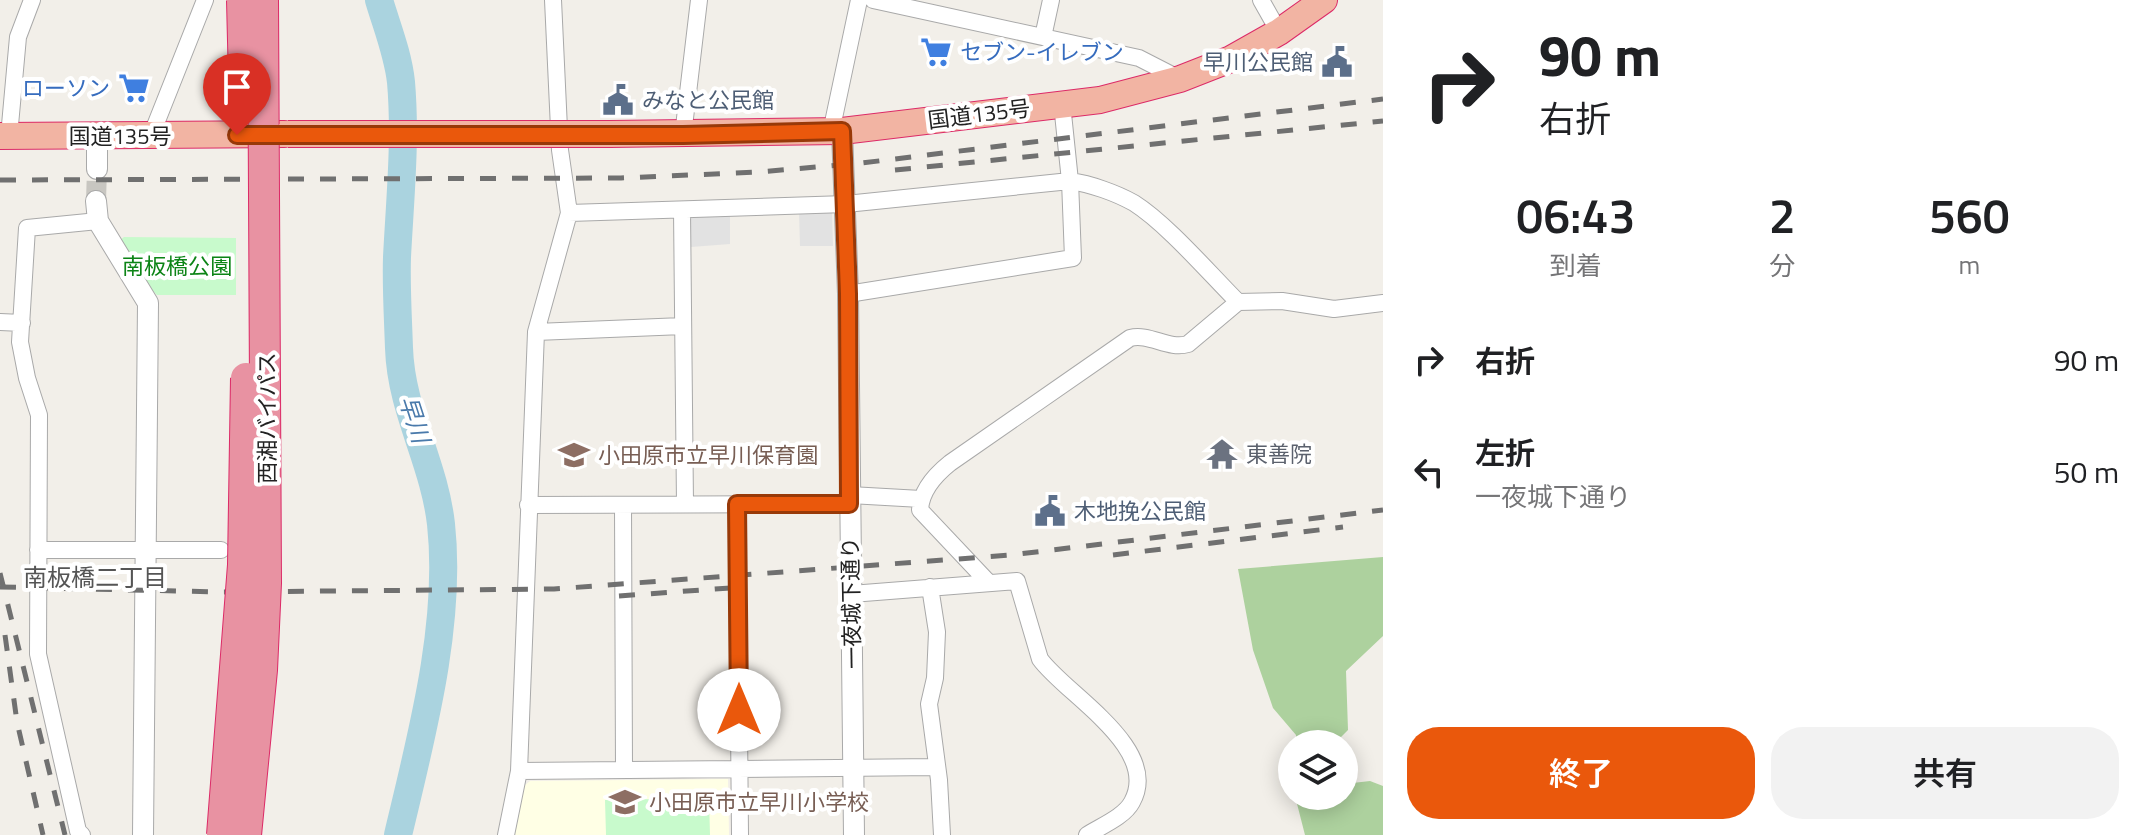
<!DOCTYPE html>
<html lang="ja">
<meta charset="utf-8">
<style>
body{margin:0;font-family:"Titillium Web","Noto Sans JP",sans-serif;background:#f2f2f2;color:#202124;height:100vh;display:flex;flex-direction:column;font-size:30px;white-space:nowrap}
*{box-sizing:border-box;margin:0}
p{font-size:26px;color:#757577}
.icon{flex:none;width:44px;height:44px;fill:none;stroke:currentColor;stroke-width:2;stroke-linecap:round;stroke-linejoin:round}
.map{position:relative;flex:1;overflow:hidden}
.details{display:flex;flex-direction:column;background:#fff;width:760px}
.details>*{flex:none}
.top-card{background:#fff;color:#202124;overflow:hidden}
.controls{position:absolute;left:1278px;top:730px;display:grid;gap:16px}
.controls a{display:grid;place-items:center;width:80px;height:80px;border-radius:50%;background:#fff;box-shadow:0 4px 20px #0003;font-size:40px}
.pin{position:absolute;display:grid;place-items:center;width:68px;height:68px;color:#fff;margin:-82px -34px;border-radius:50% 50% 50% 0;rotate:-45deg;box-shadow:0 0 8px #0007}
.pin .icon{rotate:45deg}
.me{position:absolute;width:88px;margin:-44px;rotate:0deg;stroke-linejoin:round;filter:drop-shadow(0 0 6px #0008)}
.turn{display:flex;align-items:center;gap:28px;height:168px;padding:0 24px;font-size:36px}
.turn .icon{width:104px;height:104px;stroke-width:2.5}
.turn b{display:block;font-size:56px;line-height:68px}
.eta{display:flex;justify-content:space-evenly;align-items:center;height:136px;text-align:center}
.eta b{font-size:48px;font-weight:600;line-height:56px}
.primary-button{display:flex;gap:16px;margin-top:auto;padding:16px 24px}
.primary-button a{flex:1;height:92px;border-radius:32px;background:#ea580c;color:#fff;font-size:32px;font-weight:600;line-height:92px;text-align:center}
.primary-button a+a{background:#f2f2f2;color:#202124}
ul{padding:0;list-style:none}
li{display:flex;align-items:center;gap:24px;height:112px;padding:0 24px}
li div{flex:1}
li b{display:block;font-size:30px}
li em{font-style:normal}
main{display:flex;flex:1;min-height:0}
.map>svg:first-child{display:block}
.education{fill:#ffffe5}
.forest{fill:#add19e}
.park{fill:#c8facc}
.parking{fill:#e2e2e2}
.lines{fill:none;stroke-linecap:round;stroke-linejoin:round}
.river{stroke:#aad3df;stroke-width:28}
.tertiary-tunnel{stroke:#c8c6c1;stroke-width:20;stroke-dasharray:20 10;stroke-linecap:butt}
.minor-casing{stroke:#a9a9a9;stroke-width:18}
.tertiary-casing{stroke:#a9a9a9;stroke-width:22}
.trunk-casing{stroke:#dc2a67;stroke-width:28}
.minor{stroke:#fff;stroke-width:16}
.tertiary{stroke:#fff;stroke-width:20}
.trunk{stroke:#f2b4a3;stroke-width:26}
.rail{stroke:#707070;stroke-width:5;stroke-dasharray:16 16;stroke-linecap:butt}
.trunk-bridge-casing{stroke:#dc2a67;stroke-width:28;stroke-linecap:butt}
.motorway-bridge-casing{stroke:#dc2a67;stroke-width:32;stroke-linecap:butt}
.trunk-bridge{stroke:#f2b4a3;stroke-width:26}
.motorway-bridge{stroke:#e892a2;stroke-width:30}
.route-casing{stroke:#983908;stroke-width:20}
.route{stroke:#ea580c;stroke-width:14}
.labels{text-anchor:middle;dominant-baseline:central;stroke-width:8;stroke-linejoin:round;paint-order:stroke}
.shop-label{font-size:22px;fill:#366cbe;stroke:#fff;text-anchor:start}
.service-label{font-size:22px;fill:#4e5e75;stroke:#fff;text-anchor:start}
.street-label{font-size:22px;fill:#222;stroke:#fff}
.park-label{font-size:22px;fill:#0c8416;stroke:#fff}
.worship-label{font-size:22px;fill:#5b616d;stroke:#fff;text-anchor:start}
.education-label{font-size:22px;fill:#785e54;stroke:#fff;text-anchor:start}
.water-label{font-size:24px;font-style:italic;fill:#4a7aab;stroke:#fff}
.neighbourhood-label{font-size:24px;fill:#555;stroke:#fff}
</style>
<main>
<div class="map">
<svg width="1383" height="835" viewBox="0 0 1383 835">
<rect width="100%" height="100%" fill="#f2efe9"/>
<path class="education" d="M728,779l1,56h-215l11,-50 5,-4z"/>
<path class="forest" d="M1383,557v79l-37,35 2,59 -14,14h-38v-9l-23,-27 -20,-58 -15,-81z
M1370,781l13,5v49h-78l-10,-39h49v-12z"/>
<path class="park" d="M124,237l112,1v57h-79l-11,-11 -27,-43z
M709,798l1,37h-104l-1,-35z"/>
<path class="parking" d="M832,211l1,35h-33l-1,-34z
M694,214h36v30l-39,3 -1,-28z"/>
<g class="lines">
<path class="river" d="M379,0c8,27 19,54 22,82 5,58 -1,117 -4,175 -1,30 1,61 2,91 2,63 35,114 42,176 11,100 -20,214 -43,311"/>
<path class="tertiary-tunnel" d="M96,201l1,-32"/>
<defs>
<path id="minor" d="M873,0l266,58 41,21
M1261,0l18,32
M1043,37l8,-37
M236,73l1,62
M831,132l28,-132
M683,135l16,-135
M9,136l9,-99 14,-37
M151,136l54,-136
M682,210l3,294
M569,213l277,-9 224,-23c21,3 46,12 64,22 33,21 75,70 104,99
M848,294l225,-36 -3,-77 -8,-77
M0,322l22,1
M536,332l147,-6
M850,495l71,4
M737,504l3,331
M528,505l321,-1
M623,505l1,265
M38,550h183
M988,582l-68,-72c1,-20 15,-35 30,-47l180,-125c20,-5 38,12 58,6l50,-42 44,-1 52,8 49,-6
M930,587l7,45 -2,46 -6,26 10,76 3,55
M851,594l166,-13 23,78c25,35 122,89 92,143 -8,15 -31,24 -45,33
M519,771l417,-4
M82,835l-4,-4 -40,-177 1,-239 -12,-37 -7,-36 7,-114 71,-7
M506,835l13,-64 17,-439 33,-119 -9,-63 -7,-150"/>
<path id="tertiary" d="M842,131l6,163 6,541
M97,169v-34
M96,201l2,20 50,82 -5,532"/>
<path id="trunk" d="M610,134l232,-3 258,-31 80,-21 51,-20 48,-27 45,-32
M0,136l284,-2"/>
</defs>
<use href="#minor" class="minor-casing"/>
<use href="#tertiary" class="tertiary-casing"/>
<use href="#trunk" class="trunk-casing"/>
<use href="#minor" class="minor"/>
<use href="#tertiary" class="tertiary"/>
<use href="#trunk" class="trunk"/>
<path class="rail" d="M895,170l488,-49
M0,180l621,-2 138,-6 103,-9 521,-64
M1113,555l230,-28
M0,573l65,262
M0,587l222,5 332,-3 457,-34 372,-45
M619,596l124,-9
M5,635l12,87 26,113"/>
<defs>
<path id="trunk-bridge" d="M288,134h322"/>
<path id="motorway-bridge" d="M242,0l2,82
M222,835l21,-270 3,-187
M246,835l16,-165 4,-87 -3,-583"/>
</defs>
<use href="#trunk-bridge" class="trunk-bridge-casing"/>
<use href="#motorway-bridge" class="motorway-bridge-casing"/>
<use href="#trunk-bridge" class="trunk-bridge"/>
<use href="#motorway-bridge" class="motorway-bridge"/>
</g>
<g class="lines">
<defs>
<path id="route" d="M237,135h446l159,-4 6,163 1,210h-112l2,206"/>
</defs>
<use href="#route" class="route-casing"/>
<use href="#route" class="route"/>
</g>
<defs>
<symbol id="supermarket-bare" viewBox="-9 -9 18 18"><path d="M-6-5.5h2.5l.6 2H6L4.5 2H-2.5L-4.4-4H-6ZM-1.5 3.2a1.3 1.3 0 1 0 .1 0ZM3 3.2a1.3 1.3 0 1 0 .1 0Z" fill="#3f7fe0" stroke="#fff" stroke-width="2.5" paint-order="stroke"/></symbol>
<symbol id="civic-bare" viewBox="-9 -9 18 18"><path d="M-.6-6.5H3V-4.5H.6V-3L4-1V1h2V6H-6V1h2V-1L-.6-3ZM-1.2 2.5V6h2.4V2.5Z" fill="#5c6f8a" stroke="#fff" stroke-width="2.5" paint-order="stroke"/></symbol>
<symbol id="temple-bare" viewBox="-9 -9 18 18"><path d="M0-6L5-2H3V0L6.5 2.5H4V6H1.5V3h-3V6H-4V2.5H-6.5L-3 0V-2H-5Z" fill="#6b7280" stroke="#fff" stroke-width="2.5" paint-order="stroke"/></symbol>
<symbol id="school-bare" viewBox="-9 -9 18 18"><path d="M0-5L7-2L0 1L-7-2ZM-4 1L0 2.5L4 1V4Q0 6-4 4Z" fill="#8d6e63" stroke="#fff" stroke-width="2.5" paint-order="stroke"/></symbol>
</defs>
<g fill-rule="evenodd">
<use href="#supermarket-bare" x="914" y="30" width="44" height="44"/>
<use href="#civic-bare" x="1315" y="40" width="44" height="44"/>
<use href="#supermarket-bare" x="112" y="66" width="44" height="44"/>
<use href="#civic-bare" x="596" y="78" width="44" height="44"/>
<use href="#temple-bare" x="1200" y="432" width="44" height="44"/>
<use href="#school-bare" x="552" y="433" width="44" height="44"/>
<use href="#civic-bare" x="1028" y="489" width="44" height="44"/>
<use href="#school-bare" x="603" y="780" width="44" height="44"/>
</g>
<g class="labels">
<g class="shop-label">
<text x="960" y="52">セブン-イレブン</text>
<text x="110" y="88" text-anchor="end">ローソン</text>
</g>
<g class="service-label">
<text x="1313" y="62" text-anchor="end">早川公民館</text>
<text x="642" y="100">みなと公民館</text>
<text x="1074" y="511">木地挽公民館</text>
</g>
<g class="street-label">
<text transform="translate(979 114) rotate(-7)">国道135号</text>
<text x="120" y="136">国道135号</text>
<text transform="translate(267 418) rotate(-90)">西湘バイパス</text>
<text transform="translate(851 603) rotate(-91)">一夜城下通り</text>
</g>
<g class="park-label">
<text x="177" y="266">南板橋公園</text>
</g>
<g class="worship-label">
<text x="1246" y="454">東善院</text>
</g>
<g class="education-label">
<text x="598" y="455">小田原市立早川保育園</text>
<text x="649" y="802">小田原市立早川小学校</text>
</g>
<g class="water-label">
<text transform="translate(415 419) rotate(72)">早川</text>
</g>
<g class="neighbourhood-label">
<text x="95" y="577">南板橋二丁目</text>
</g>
</g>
</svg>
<div class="controls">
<a><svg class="icon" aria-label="layers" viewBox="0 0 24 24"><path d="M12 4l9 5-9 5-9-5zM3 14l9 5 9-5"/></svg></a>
</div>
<div class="pin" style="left:237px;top:135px;background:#d93025"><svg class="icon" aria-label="arrive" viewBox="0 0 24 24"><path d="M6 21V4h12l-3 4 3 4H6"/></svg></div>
<svg class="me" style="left:739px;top:710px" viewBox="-20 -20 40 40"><circle r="19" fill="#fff"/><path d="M0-13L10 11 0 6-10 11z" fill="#ea580c"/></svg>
</div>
<section class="details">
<div class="top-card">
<div class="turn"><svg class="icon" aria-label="right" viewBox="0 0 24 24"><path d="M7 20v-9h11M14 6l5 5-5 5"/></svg><div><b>90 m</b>右折</div></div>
</div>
<div class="eta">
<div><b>06:43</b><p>到着</p></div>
<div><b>2</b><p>分</p></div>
<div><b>560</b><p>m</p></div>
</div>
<ul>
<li><svg class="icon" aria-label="right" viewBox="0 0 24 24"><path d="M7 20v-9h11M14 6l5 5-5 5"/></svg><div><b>右折</b></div><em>90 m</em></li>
<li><svg class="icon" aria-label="left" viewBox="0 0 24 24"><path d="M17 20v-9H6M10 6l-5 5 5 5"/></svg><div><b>左折</b><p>一夜城下通り</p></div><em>50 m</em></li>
</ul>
<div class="primary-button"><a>終了</a><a>共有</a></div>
</section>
</main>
